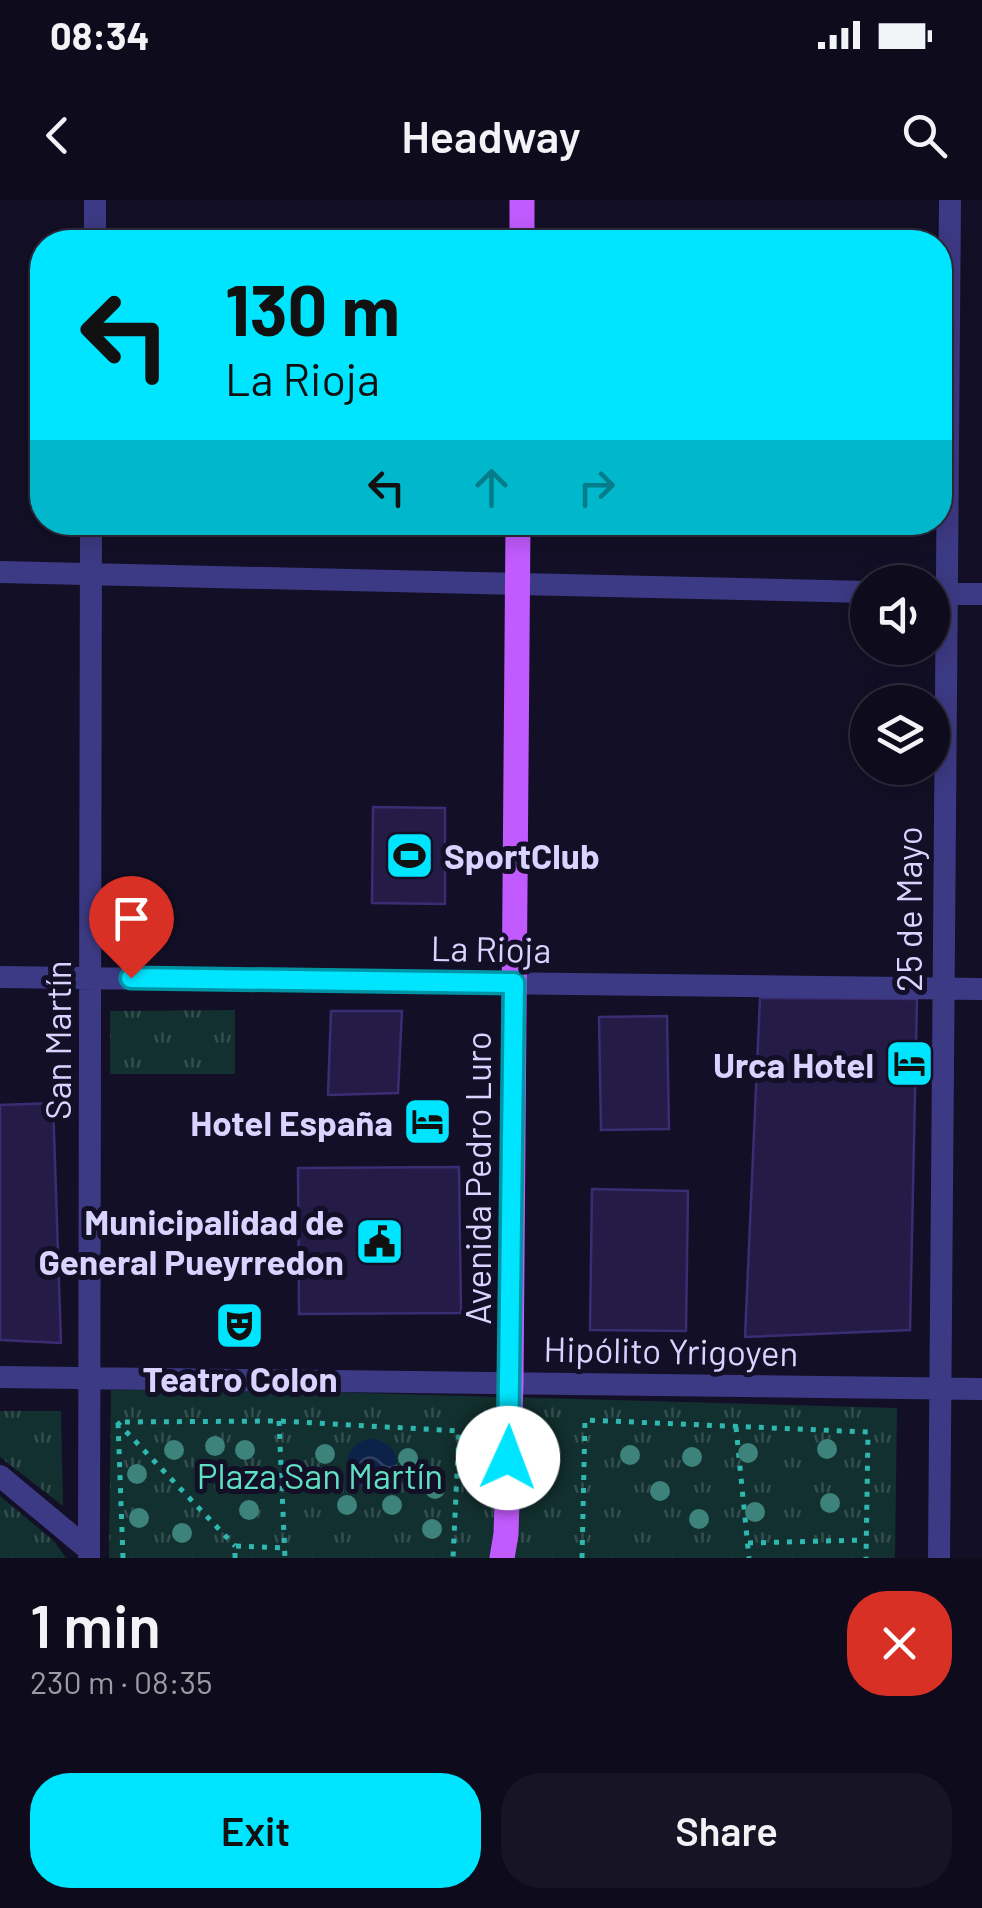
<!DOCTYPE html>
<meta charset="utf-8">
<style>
body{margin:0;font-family:Barlow,sans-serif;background:#171425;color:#f1f3f6;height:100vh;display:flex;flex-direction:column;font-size:38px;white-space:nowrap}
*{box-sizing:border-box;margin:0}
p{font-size:32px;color:#9b9ba3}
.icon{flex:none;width:55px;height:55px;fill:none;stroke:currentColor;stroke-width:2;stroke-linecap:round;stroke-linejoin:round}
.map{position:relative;height:1358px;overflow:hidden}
.side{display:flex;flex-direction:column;background:#0e0b1c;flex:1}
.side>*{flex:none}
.banner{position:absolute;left:30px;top:30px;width:922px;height:305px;border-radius:40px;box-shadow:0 5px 25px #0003,0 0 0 2px #2e2b3b;background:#00e5ff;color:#111;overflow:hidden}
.controls{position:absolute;left:850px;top:365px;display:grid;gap:20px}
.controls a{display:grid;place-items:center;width:100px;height:100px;border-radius:50%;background:#0e0b1c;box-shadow:0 5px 25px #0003,0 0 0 2px #2e2b3b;font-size:50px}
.pin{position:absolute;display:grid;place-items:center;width:85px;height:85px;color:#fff;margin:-102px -42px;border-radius:50% 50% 50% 0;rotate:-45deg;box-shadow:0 0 10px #0007}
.pin .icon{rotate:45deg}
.me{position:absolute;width:110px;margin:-55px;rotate:2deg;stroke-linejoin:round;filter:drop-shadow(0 0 8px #0008)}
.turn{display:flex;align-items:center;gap:35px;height:210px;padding:0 30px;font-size:45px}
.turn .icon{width:130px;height:130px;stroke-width:2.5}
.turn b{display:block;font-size:70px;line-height:85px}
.lanes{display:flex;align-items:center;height:95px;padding:0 30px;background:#0003;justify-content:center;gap:50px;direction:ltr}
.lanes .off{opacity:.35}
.round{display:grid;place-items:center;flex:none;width:105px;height:105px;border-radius:40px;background:#171425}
.summary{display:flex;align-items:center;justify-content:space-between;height:170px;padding:0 30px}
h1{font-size:60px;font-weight:600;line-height:75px}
.action{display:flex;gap:20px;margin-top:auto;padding:20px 30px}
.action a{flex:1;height:115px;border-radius:40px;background:#00e5ff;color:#111;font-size:40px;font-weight:600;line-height:115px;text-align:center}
.action a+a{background:#171425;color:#f1f3f6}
.status{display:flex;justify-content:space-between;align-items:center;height:70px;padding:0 50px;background:#0e0b1c;direction:ltr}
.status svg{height:28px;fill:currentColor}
header{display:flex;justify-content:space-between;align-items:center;height:130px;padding:0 30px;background:#0e0b1c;font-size:45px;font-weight:600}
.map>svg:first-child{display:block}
.park{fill:url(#park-tufts)}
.water{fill:url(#water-waves)}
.building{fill:#241b47;stroke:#3b2d73;stroke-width:2.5}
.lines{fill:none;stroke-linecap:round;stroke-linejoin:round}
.path{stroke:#2fb8b0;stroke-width:5;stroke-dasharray:5 8;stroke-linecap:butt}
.street{stroke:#3d3a85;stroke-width:22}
.primary{stroke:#c25bff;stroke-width:25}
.tree{fill:#3d827b}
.route-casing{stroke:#0095a6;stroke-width:25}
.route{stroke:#00e5ff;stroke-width:18}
.labels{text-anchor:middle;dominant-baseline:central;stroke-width:10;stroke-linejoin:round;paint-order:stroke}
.poi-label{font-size:35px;font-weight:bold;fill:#d9d4ff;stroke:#130f26;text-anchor:end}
.street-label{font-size:35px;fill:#d9d4ff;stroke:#130f26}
.park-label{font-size:35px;fill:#5fe0c0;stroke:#130f26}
</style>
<div class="status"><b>08:34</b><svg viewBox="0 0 49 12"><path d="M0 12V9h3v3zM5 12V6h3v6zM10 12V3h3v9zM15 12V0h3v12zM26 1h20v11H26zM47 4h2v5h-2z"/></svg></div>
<header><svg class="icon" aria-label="back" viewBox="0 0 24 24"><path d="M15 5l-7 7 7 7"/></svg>Headway<svg class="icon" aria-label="search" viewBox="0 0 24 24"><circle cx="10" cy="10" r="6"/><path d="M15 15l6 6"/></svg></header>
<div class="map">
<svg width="982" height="1358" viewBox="0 0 982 1358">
<defs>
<pattern id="park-tufts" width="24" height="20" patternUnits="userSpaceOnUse" patternTransform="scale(2.5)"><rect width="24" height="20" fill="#12302f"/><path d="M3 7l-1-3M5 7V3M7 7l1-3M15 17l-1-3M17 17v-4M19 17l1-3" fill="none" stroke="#344d4e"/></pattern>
<pattern id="water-waves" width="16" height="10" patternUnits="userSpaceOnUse" patternTransform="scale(2.5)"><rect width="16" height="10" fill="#0c2248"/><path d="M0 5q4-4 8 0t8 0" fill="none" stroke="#2f4163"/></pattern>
</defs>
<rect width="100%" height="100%" fill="#130f26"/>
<path class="park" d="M235,810v64h-125v-63z
M111,1190h145l641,18 -2,150h-786z
M0,1211h61l2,95 -63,-49z
M0,1296l54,45 12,17h-66z"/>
<path class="water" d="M347 1264a25 25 0 1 1 50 0a25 25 0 1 1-50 0Z"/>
<path class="building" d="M373,607l72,1v96l-73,-1z
M760,798l157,1 -7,331 -165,7z
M331,811h71l-4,82 -70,2z
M667,816l2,113 -68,1 -2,-113z
M53,903l8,240 -61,-3v-235z
M459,967l2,146 -162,1 -1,-146z
M592,989l96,2 -2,140 -96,-1z"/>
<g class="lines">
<path class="path" d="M279,1221l6,137
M117,1222l118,124
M736,1227l13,131
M748,1343l117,-3
M123,1358l-5,-136 161,-1 180,10 -6,127
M235,1358v-12l50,2
M582,1358l3,-138 283,12 -2,126"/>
<path class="street" d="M95,42v-42
M0,372l868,20
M932,394h50
M0,777l982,12
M0,1177l982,12
M0,1276l89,74
M89,1358l2,-1036
M939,1358l11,-1358"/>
<path class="primary" d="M522,42v-42
M502,1358l4,-24 5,-151 7,-861"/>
</g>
<g class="tree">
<circle cx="215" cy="1246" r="10"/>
<circle cx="827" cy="1249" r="10"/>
<circle cx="174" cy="1250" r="10"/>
<circle cx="245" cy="1250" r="10"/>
<circle cx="748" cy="1253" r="10"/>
<circle cx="325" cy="1254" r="10"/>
<circle cx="630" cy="1255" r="10"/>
<circle cx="692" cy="1257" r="10"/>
<circle cx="408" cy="1258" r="10"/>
<circle cx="137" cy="1274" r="10"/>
<circle cx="435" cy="1289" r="10"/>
<circle cx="660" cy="1291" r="10"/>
<circle cx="830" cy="1303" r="10"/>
<circle cx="347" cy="1305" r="10"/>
<circle cx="392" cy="1305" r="10"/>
<circle cx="249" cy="1310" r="10"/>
<circle cx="755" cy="1312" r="10"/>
<circle cx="139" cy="1318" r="10"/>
<circle cx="699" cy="1319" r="10"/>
<circle cx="432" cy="1329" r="10"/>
<circle cx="182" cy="1333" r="10"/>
</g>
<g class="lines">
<defs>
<path id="route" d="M131,778l383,5 -6,475"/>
</defs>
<use href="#route" class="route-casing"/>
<use href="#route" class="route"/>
</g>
<defs>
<symbol id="stadium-square" viewBox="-11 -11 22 22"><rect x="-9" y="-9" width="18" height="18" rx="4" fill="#00e5ff" stroke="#130f26"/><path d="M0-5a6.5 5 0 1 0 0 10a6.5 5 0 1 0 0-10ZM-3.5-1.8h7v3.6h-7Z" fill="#111"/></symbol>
<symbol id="hotel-square" viewBox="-11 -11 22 22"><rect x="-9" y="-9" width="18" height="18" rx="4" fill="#00e5ff" stroke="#130f26"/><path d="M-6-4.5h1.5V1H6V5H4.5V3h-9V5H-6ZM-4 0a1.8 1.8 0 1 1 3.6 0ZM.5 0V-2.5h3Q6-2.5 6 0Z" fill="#111"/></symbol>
<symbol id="civic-square" viewBox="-11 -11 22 22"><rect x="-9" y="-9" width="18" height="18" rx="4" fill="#00e5ff" stroke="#130f26"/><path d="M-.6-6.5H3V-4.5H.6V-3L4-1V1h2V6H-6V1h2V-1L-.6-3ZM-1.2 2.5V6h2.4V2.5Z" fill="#111"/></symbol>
<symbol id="theatre-square" viewBox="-11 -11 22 22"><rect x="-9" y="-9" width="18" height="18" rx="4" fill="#00e5ff" stroke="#130f26"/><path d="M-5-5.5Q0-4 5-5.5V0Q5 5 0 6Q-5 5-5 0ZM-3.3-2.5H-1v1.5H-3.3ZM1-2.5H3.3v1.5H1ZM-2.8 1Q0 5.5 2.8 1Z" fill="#111"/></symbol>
</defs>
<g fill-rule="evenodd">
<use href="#stadium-square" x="382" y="628" width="55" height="55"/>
<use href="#hotel-square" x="882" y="836" width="55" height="55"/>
<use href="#hotel-square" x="400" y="894" width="55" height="55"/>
<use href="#civic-square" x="352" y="1014" width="55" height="55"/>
<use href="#theatre-square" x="212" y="1098" width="55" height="55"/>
</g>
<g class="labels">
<g class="poi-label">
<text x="444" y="655" text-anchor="start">SportClub</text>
<text x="874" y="864">Urca Hotel</text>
<text x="393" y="922">Hotel España</text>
<text x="344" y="1021">Municipalidad de<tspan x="344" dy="40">General Pueyrredon</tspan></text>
<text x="240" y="1178" text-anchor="middle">Teatro Colon</text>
</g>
<g class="street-label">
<text transform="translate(908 709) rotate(-90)">25 de Mayo</text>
<text transform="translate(491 748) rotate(1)">La Rioja</text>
<text transform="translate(57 840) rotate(-90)">San Martín</text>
<text transform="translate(477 978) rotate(-90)">Avenida Pedro Luro</text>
<text transform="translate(671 1150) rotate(1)">Hipólito Yrigoyen</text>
</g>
<g class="park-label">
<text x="320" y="1275">Plaza San Martín</text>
</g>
</g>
</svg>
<div class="controls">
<a><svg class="icon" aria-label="sound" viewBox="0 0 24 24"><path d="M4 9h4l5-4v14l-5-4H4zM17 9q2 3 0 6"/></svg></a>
<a><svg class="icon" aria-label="layers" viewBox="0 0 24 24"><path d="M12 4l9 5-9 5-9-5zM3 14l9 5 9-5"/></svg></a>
</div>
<div class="pin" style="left:131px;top:778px;background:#d93025"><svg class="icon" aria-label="arrive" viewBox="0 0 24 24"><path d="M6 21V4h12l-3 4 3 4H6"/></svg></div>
<svg class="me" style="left:508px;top:1258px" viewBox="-20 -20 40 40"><circle r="19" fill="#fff"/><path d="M0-13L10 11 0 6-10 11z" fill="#00e5ff"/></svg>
<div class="banner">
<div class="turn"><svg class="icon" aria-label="left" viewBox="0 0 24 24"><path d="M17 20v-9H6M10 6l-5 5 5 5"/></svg><div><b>130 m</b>La Rioja</div></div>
<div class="lanes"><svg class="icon" aria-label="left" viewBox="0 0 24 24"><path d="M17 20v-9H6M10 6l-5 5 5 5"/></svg><svg class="icon off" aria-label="ahead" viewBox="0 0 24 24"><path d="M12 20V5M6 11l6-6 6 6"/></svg><svg class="icon off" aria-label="right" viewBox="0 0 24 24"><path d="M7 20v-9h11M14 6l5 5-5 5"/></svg></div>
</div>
</div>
<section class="side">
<div class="summary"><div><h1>1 min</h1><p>230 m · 08:35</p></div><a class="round" style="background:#d93025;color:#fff"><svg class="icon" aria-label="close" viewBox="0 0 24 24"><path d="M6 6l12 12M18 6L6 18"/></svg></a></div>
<div class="action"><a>Exit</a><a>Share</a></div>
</section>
